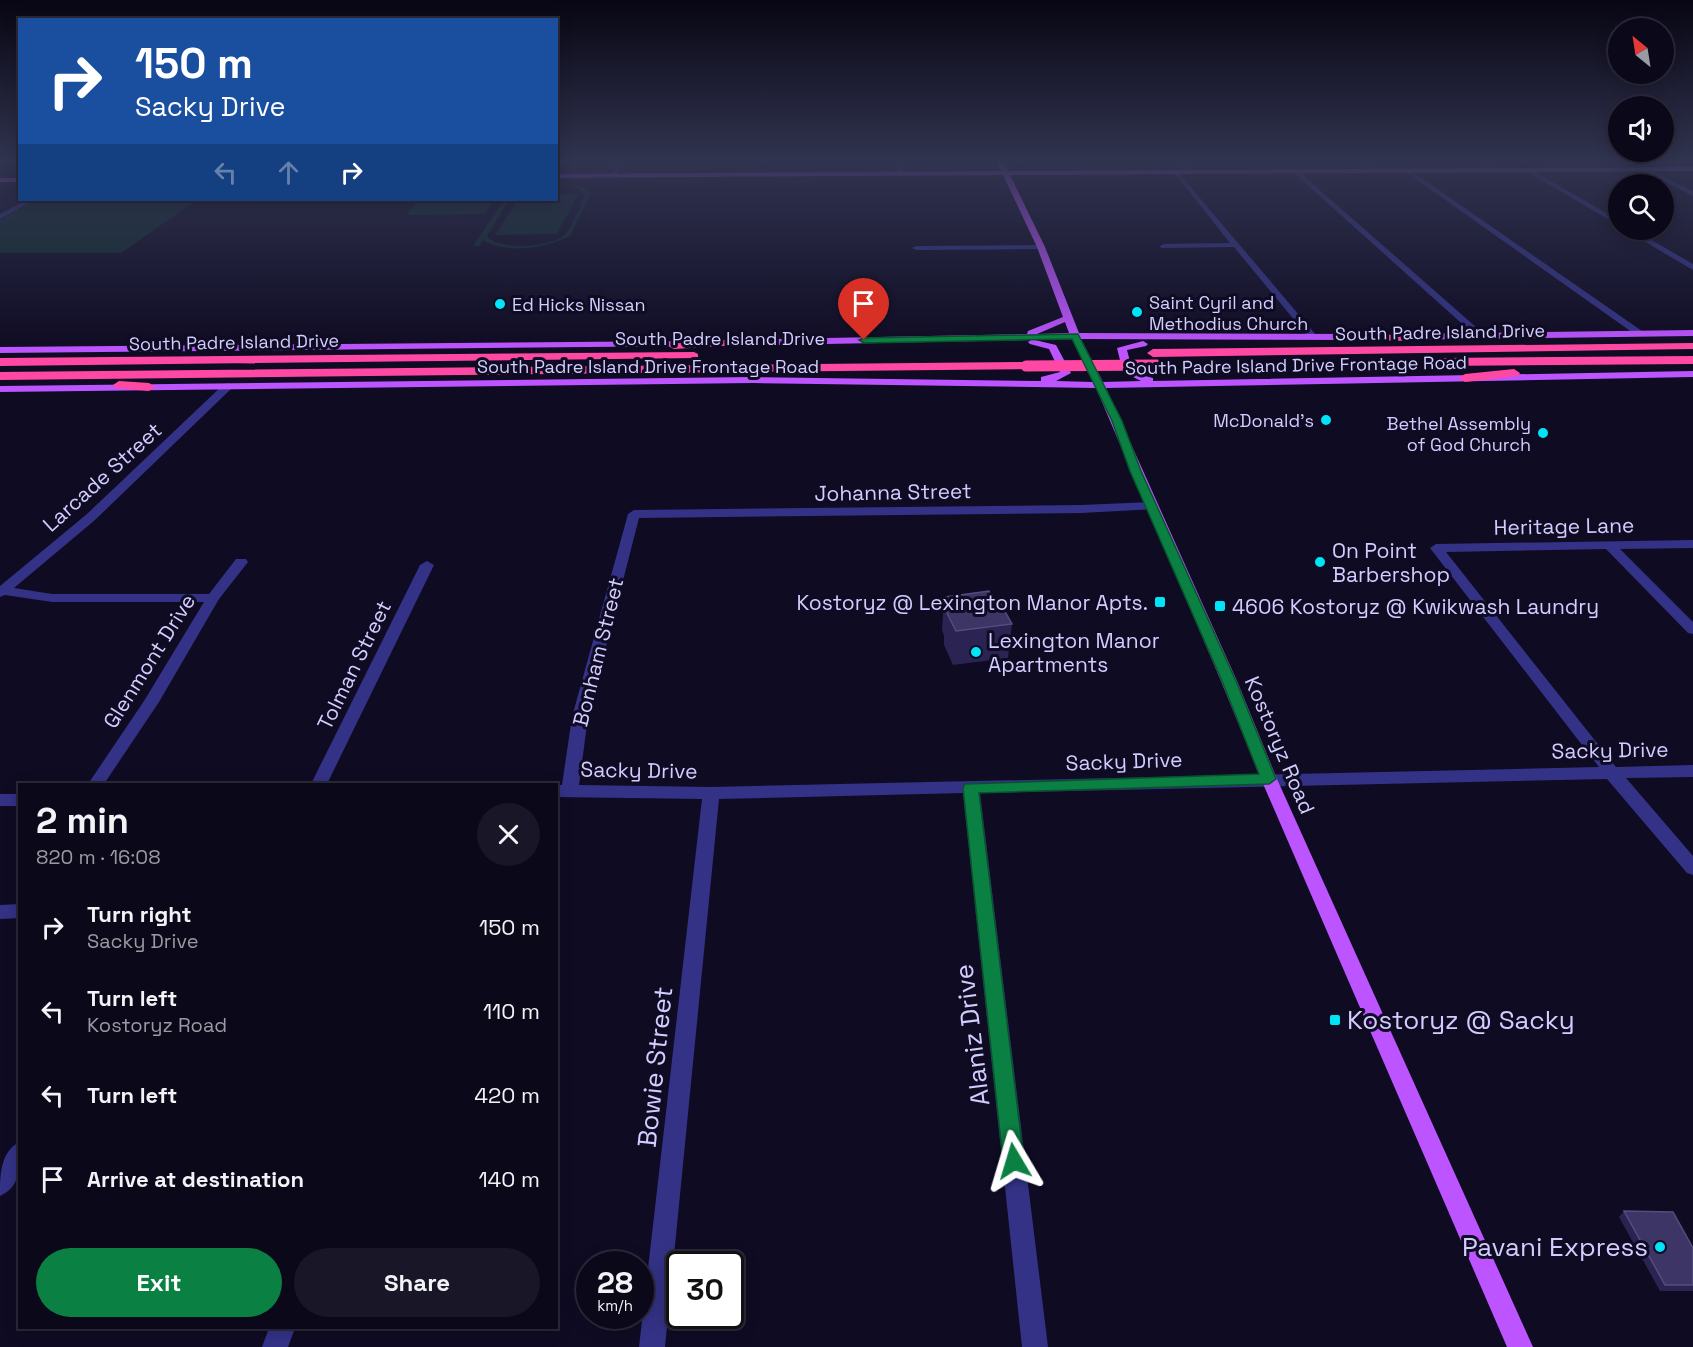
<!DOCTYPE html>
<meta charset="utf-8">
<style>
body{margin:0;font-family:"Space Grotesk",sans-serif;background:#191627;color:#f1f3f6;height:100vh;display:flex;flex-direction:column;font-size:22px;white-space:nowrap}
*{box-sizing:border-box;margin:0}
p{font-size:20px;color:#9a9aa2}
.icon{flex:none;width:33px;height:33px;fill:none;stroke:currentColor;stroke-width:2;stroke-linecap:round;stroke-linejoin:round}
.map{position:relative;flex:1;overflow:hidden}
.side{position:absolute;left:18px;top:783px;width:540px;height:546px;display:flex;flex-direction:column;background:#0b081a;border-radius:0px;box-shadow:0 3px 15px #0003,0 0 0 2px #2b2939}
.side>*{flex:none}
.hud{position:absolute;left:18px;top:18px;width:540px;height:183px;border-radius:0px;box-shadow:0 3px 15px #0003,0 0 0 2px #2b2939;background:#1a4fa0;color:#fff;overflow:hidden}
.needle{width:39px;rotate:330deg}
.buttons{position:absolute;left:1608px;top:18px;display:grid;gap:12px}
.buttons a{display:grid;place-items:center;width:66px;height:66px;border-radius:50%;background:#0b081a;box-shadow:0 3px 15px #0003,0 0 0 2px #2b2939;font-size:30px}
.speed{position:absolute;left:576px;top:1251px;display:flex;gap:12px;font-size:30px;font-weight:700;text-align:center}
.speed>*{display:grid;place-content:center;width:78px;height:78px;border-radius:50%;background:#0b081a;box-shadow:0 3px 15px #0003,0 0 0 2px #2b2939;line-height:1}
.speed small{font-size:15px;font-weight:400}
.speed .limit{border:3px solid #111;border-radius:9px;background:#fff;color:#111}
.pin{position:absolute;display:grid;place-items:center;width:51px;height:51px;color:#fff;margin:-62px -26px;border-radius:50% 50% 50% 0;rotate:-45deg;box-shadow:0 0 6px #0007}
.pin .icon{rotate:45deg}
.me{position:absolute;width:66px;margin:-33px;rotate:353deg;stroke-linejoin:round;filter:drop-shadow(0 0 4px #0008)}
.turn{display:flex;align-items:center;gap:21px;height:126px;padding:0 18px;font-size:27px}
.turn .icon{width:78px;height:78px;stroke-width:2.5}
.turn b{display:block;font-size:42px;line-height:51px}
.lanes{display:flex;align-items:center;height:57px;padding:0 18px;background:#0003;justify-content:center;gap:30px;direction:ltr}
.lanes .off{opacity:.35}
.round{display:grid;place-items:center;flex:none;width:63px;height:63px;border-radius:32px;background:#191627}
.overview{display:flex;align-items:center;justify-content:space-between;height:102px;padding:0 18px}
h1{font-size:36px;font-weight:700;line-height:45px}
.button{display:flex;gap:12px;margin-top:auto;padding:12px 18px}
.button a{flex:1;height:69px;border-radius:36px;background:#0b8043;color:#fff;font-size:24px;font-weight:700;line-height:69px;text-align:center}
.button a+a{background:#191627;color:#f1f3f6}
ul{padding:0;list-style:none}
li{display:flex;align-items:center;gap:18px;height:84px;padding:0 18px}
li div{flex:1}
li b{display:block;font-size:22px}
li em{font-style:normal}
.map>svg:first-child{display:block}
.green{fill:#0e2d2b}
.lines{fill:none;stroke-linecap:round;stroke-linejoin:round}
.minor{fill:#333286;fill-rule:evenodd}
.major{fill:#bc54ff;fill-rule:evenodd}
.highway{fill:#ff48a3;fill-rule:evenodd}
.highway-bridge{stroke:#ff48a3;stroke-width:11}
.wall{fill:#2b2352}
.building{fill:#3d3565;stroke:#544d7d;stroke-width:1.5}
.route{fill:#0b8043;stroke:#07532c;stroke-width:1.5}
.poi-dot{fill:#00e4f8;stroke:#0f0b23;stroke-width:2}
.labels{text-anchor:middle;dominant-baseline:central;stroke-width:6;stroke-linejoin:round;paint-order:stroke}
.far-poi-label{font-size:18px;fill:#d2cdff;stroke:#0f0b23;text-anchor:start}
.far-street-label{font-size:18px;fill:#d2cdff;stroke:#0f0b23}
.street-label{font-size:21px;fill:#d2cdff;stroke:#0f0b23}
.poi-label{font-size:21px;fill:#d2cdff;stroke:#0f0b23;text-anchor:start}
.near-poi-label{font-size:26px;fill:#d2cdff;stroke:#0f0b23;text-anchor:start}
.near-street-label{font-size:26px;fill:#d2cdff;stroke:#0f0b23}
</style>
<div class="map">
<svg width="1693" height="1347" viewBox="0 0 1693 1347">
<rect width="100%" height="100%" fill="#0f0b23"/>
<path class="green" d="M557,184l26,3 8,6 -21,43c-24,12 -63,19 -87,4l-4,6h-6l31,-46h5l-22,36c11,15 62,11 76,0 8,-6 19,-33 22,-42l-7,-6z
M557,194h21l-21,40 -62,1 23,-35h38z
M36,200h161l-76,53h-121v-33z
M493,201l-8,13 -79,1 11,-13z"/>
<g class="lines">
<path class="minor" d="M618,160h6l-10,17h-4z
M711,160h53l-3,2z
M896,160h6l2,15 -5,-1z
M1178,160h7l9,13h-4z
M1355,160h7l13,11 -5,1z
M1476,160h8l14,10 -5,1z
M1570,160h9l14,9 -5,1z
M1664,160h9l15,9 -5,1z
M1643,167l50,24v5l-52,-26z
M1528,168l90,52v5l-92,-54z
M1293,170h4l188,165v4h-6l-186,-167z
M1406,170h4l232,161v4h-6l-230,-163z
M1173,171h4l139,164v4h-6l-76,-92 -73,1 -1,-2 4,-2 66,-1z
M27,200h8l-35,19v-5z
M1625,230h9l59,34v6z
M1044,245v4h-3l-125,1 -4,-2 4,-2z
M228,383l5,3 -1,2 -137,132 -81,68 38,6h157l27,-35h10l2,3 -29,37 -60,103 -55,82h-16l56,-83 60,-99h-152l-47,-7 -5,2v-11l87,-72 137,-130z
M1152,502l4,1v6l-75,4 -442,5 -51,199 -9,68 132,2 888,-20 -169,-219 6,-4 257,-4v8l-73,1 73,73v12l-5,-1 -82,-84 -160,3 170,215 77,-2v12l-67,1 67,78v19l-6,-2 -80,-94 -627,14 68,554h-26l-59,-554 -244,6 -54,548h-26l63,-548 -146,-2v-12h6l10,-68 56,-203 6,-4 447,-5z
M427,561l7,4 -107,219h-16l109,-219z
M0,794h20v12h-20z
M20,904v14l-20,1v-14z
M20,1142c0,21 2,45 -20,54 0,-20 0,-45 20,-54z
M269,1328h26l-7,19h-26z"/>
<path class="major" d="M996,160h6l6,11 685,-4v4l-683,4 35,72 34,86 280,1 5,3 -5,3 -278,-1 22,43 38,-1 -18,-9 -6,-24 26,-7 5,3 -2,2 -19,4 5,19 9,6 12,3v3l540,-10v6l-587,11 131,293 40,98 256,568h-26l-246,-568 -40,-98 -125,-293 -343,-5 -753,9v-6l753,-9 288,4v-4l19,-5 -11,-23 -19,-5 -2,-2 3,-2 -314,6 -5,-3 5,-3 310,-6 1,-3 35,-14 -26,-70 -34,-72 -447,3v-4l445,-3zM1065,322l4,11 -32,1zM1072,339l21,43 -37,-1 15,-8 -15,-28 -21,-5z
M0,178h20v4h-20z
M1693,330v6l-301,4 -5,-3 5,-3z
M696,341v4l-3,1 -693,7v-6z"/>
<path class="highway" d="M1343,334l66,1 6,3 -6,3 -70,-2v-4z
M732,340l4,1v4l-62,4 -6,-3 6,-3z
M1693,343v6l-540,8 -6,-4 6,-4z
M694,352l4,2v4l-698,8v-8z
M1693,356v8l-256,2 -6,-4 6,-4z
M1026,362l4,1v6l-1030,11v-8z
M1514,369l6,4 -2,3 -53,6 -6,-4 6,-4z
M119,381l30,2 6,4 -6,4 -34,-3 -2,-3z"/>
<path class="highway-bridge" d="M1026,366l131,-1"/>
</g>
<path class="wall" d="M944,597l68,27 -4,34 -55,7 -9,-20v-9l-2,-6z
M1624,1211l69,37v43h-33l-41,-74z"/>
<path class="building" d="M989,591l4,9 5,-1 14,25 -56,7 -10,-20h4l-6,-14z
M1624,1211l49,1 20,36v37h-28z"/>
<linearGradient id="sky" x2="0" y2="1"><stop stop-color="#080613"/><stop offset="0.46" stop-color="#313450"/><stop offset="1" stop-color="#313450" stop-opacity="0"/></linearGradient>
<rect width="1693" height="349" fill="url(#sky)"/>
<path class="route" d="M1078,334l44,87 19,50 95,210 40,98 -7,5 -290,9 45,368 -3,7 -7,2 -8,-2 -3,-7 -40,-373 2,-4 294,-10 -37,-93 -92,-210 -18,-50 -40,-82 -208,4 -5,-3 5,-2z"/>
<g class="poi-dot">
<circle cx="500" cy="304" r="6"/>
<circle cx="1137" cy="312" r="6"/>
<circle cx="1326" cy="420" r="6"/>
<circle cx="1543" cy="433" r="6"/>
<circle cx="1320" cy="562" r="6"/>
<rect x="1154" y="596" width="12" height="12" rx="3"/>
<rect x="1214" y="600" width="12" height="12" rx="3"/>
<circle cx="976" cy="652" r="6"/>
<rect x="1329" y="1014" width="12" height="12" rx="3"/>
<circle cx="1660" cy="1247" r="6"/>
</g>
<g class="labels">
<g class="far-poi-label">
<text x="1149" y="302">Saint Cyril and<tspan x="1149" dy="21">Methodius Church</tspan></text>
<text x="512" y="304">Ed Hicks Nissan</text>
<text x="1314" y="420" text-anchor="end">McDonald's</text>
<text x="1531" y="423" text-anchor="end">Bethel Assembly<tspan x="1531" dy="21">of God Church</tspan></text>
</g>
<g class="far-street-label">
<text transform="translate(1440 332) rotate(-1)">South Padre Island Drive</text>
<text x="720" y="338">South Padre Island Drive</text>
<text transform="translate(234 342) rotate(-1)">South Padre Island Drive</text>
<text transform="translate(1296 365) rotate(-1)">South Padre Island Drive Frontage Road</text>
<text x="648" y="366">South Padre Island Drive Frontage Road</text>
</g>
<g class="street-label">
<text transform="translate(102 477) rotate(-42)">Larcade Street</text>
<text transform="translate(893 492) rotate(-1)">Johanna Street</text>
<text transform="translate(1564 526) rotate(-1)">Heritage Lane</text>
<text transform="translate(598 652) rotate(-76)">Bonham Street</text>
<text transform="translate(149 661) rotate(-58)">Glenmont Drive</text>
<text transform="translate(354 665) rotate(-64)">Tolman Street</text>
<text transform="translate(1280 745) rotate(67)">Kostoryz Road</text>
<text transform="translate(1610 750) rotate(-1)">Sacky Drive</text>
<text transform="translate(1124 761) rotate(-2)">Sacky Drive</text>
<text transform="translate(639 770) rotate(1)">Sacky Drive</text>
</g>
<g class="poi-label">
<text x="1332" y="550">On Point<tspan x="1332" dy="24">Barbershop</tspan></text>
<text x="1148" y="602" text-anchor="end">Kostoryz @ Lexington Manor Apts.</text>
<text x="1232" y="606">4606 Kostoryz @ Kwikwash Laundry</text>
<text x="988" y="640">Lexington Manor<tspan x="988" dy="24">Apartments</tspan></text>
</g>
<g class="near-poi-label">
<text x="1347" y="1020">Kostoryz @ Sacky</text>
<text x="1648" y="1247" text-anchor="end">Pavani Express</text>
</g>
<g class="near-street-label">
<text transform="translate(972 1035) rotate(-97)">Alaniz Drive</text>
<text transform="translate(655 1067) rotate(-84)">Bowie Street</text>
</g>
</g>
</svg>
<div class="buttons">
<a><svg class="needle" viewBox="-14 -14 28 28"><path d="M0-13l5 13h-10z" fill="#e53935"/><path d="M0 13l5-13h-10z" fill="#9a9aa2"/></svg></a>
<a><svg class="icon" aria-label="sound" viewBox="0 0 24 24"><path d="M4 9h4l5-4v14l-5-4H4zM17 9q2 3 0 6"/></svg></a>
<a><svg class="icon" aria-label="search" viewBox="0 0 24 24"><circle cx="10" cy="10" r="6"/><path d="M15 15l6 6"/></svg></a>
</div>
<div class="speed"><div>28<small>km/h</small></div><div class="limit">30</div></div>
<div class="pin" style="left:864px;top:340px;background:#d93025"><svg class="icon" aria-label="arrive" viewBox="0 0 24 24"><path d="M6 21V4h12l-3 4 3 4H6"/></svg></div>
<svg class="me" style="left:1014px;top:1161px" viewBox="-20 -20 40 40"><path d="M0-17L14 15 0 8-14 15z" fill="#0b8043" stroke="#fff" stroke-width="4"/></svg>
<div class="hud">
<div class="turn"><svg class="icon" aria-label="right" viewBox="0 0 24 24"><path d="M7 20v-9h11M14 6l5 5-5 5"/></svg><div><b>150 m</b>Sacky Drive</div></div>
<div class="lanes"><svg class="icon off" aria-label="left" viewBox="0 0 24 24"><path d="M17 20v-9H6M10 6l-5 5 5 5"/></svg><svg class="icon off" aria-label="ahead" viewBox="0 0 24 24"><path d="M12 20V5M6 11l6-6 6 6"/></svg><svg class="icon" aria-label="right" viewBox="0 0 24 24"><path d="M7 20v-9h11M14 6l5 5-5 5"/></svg></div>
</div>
<section class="side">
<div class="overview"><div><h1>2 min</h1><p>820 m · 16:08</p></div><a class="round"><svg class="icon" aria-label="close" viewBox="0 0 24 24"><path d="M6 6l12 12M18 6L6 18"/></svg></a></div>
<ul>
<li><svg class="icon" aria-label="right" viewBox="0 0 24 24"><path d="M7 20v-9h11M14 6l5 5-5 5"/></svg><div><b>Turn right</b><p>Sacky Drive</p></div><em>150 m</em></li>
<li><svg class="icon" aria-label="left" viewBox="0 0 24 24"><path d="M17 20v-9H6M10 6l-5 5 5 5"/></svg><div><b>Turn left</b><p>Kostoryz Road</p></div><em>110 m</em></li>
<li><svg class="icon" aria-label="left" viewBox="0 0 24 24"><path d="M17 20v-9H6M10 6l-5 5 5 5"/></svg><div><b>Turn left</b></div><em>420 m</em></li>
<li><svg class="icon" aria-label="arrive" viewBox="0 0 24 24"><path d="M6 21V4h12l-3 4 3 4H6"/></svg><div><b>Arrive at destination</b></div><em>140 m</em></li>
</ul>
<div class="button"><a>Exit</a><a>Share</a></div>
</section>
</div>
